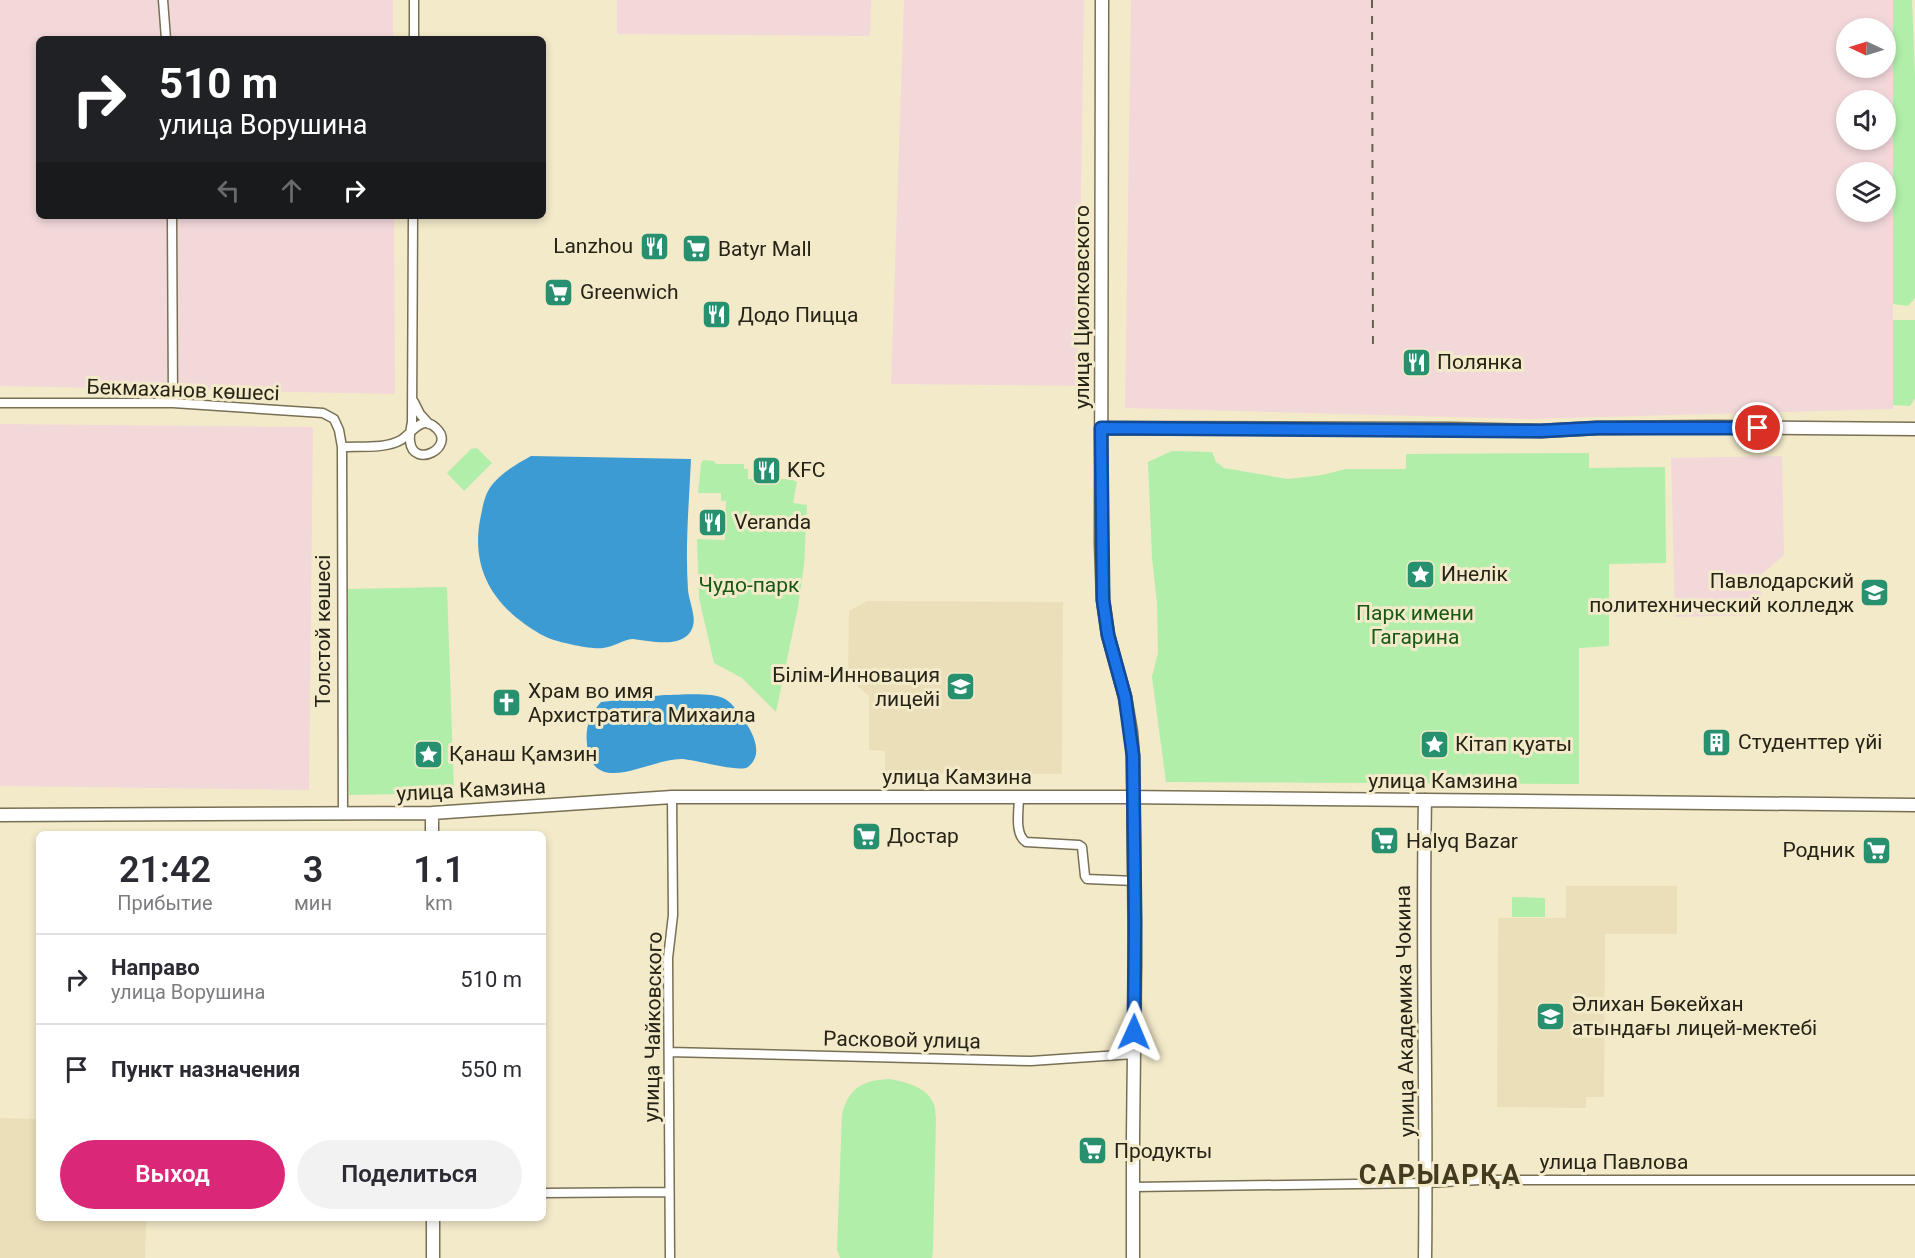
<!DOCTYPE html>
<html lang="ru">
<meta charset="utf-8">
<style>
body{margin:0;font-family:Roboto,sans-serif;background:#f2f2f3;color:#2b2b33;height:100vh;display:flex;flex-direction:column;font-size:22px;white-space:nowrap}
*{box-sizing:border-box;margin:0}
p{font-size:20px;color:#7c7c81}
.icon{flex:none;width:33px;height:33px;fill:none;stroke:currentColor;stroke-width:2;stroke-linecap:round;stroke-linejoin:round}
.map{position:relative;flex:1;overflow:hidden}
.sheet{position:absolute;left:36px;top:831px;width:510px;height:390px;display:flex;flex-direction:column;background:#fff;border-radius:9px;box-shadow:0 3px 9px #0003}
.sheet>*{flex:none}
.hud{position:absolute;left:36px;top:36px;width:510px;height:183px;border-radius:9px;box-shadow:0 3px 9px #0003;background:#202124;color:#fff;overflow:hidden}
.needle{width:39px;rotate:274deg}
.buttons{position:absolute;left:1836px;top:18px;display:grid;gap:12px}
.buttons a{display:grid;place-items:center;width:60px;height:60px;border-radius:50%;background:#fff;box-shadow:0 3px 9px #0003;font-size:30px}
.pin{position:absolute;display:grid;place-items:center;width:51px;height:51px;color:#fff;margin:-26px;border:3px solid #fff;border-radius:50%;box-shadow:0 2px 6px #0007}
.me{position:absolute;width:66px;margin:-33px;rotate:1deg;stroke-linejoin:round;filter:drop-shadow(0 0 4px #0008)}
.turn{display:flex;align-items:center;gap:21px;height:126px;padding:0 24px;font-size:27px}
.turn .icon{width:78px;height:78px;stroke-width:2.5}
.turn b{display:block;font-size:42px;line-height:51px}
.lanes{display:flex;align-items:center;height:57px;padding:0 24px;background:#0003;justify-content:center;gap:30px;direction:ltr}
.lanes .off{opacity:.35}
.eta{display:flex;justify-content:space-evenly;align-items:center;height:102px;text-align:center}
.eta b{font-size:36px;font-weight:600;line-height:42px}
.action{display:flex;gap:12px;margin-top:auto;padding:12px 24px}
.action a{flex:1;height:69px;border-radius:36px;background:#db2777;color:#fff;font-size:24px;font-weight:600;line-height:69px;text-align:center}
.action a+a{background:#f2f2f3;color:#2b2b33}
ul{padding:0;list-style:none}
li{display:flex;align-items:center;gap:18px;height:90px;padding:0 24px;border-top:2px solid #e1e1e2}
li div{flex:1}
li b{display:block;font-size:22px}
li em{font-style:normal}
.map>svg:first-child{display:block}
.built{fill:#eadfb9}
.industrial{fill:#f3d8da;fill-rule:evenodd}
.green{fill:#b0eeaa}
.water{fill:#3b9bd2}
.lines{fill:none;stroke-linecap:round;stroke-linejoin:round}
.street-casing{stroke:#787054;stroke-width:11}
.secondary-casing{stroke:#787054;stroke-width:15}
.street{stroke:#fff;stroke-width:8}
.secondary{stroke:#fff;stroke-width:12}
.rail{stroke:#66614f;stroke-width:2;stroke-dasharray:8 8;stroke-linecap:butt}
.route-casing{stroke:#114b97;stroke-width:15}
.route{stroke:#1a73e8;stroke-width:10}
.labels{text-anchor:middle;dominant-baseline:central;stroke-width:6;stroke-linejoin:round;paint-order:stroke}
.poi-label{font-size:21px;fill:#262317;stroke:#f3eaca;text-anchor:start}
.street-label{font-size:21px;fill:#262317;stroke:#f3eaca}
.park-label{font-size:21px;fill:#175915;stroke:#f3eaca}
.district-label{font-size:27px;font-weight:bold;letter-spacing:1.5px;fill:#423b20;stroke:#f3eaca}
</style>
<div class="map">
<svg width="1915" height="1258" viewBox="0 0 1915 1258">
<rect width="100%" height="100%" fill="#f3eaca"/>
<path class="built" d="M867,601l196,1 -1,172 -177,-1v-22l-16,-1v-54l-21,-18 1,-67z
M1566,886h111v48h-72l-1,163h-18v11l-89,-1 1,-189h68z
M0,1118l39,1v99h107l-1,40h-145z"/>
<path class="industrial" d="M0,0h393v39h-354v177h355l1,178 -395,-8z
M617,0h254l-1,36 -253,-2z
M904,0h180l-6,386 -187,-2z
M1131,0h762v409l-363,10 -405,-11zM1846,28h40v40h-40zM1846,100h40v40h-40zM1846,172h40v40h-40z
M0,424l313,3 -4,363 -309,-4z
M1782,456l2,99 -23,20 1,40 -87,2 -4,-159z"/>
<path class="green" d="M1893,0h19l3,76v222l-7,8 -15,-2z
M1893,320h22v78l-5,8 -17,-1z
M477,448l15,15 -28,28 -17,-18 24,-24z
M1172,451l40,1 4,10 8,6 64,11 34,-4 24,-6h60v-15l183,-1v15l76,-1 1,96 -57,1v82l-30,2v136l-413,-2 -14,-105 6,-24 -1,-50 -5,-45 -4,-96z
M703,460l11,1 2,3h28v5h4v10h42l7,3 -4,21 14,2 -3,60 -6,42 -22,105 -34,-34 -28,-15 -15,-65 -2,-59 28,1 1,-39h-5v-8h-23l3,-29z
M447,587l7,206 -105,2 -3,-206z
M1512,897l33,1v19h-33z
M890,1079c16,3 39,9 44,26 2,4 1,10 2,14l-3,131 -1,8h-92l-3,-9 5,-135c7,-27 22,-34 48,-35z"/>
<path class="water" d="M531,456l160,3c-2,44 -6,88 -3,131 1,11 8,26 5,36 -7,24 -42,15 -60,13 -8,0 -20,8 -30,9 -9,2 -40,-5 -49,-8 -10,-3 -19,-9 -28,-15 -37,-26 -54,-61 -46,-105 2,-9 3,-18 7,-27 8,-17 28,-28 44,-37z
M664,695c15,0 47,-3 59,3 8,3 14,13 19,20 10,12 23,36 6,49 -9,6 -54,-8 -67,-8 -33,0 -89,40 -94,-15 -2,-17 3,-30 14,-42z"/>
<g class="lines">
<defs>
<path id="street" d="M163,0l3,39
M414,39v-39
M172,216l1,187
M414,402l6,12 9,10
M0,403h173l150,10 11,6 5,11 3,17 1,368
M342,447c19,-1 43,2 59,-7 11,-7 21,-26 35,-12 21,19 -23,42 -26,13 -1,-6 1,-13 2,-19l1,-206
M1019,797c0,13 -5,37 7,45l53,3 3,2 3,29 2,3 48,2
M669,1052l362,9 103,-7
M1133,1187l293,-4 54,-3h435
M543,1193l126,-1
M670,1258l-2,-300 5,-43 -1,-118"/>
<path id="secondary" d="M1102,0l-1,544 2,56 5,35 17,62 6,35 2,24 2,208 -2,173v121
M1101,428l351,1 89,2 56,-3 117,-1 201,2
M432,813v21
M0,815l432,-2 240,-16h449l794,8
M433,1218v40
M1425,1258c2,-153 -3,-305 0,-458"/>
</defs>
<use href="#street" class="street-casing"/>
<use href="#secondary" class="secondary-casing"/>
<use href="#street" class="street"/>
<use href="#secondary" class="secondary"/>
<path class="rail" d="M1372,0l1,352"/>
</g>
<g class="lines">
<defs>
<path id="route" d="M1134,1032l1,-110 -2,-166 -8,-59 -17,-62 -5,-35 -2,-172 440,3 56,-3h161"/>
</defs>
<use href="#route" class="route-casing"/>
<use href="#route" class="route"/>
</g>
<defs>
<symbol id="restaurant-square" viewBox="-11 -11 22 22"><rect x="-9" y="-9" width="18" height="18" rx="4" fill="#27906e" stroke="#f3eaca"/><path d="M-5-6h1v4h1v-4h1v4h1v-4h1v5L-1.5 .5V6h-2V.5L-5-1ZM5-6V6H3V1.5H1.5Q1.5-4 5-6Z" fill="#fff"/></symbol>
<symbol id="supermarket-square" viewBox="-11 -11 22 22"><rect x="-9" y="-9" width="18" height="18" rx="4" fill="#27906e" stroke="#f3eaca"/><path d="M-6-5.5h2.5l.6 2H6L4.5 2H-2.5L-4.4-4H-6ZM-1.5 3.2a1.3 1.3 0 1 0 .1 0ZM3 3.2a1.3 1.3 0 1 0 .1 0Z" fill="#fff"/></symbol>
<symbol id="sight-square" viewBox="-11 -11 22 22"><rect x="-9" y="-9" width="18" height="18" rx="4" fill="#27906e" stroke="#f3eaca"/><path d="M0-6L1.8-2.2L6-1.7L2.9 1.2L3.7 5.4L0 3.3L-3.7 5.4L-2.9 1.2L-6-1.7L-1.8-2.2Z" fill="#fff"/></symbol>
<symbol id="university-square" viewBox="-11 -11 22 22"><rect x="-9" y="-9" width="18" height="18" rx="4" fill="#27906e" stroke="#f3eaca"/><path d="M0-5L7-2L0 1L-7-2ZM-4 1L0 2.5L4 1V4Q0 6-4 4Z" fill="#fff"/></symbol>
<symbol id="school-square" viewBox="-11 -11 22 22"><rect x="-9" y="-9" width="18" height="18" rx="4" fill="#27906e" stroke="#f3eaca"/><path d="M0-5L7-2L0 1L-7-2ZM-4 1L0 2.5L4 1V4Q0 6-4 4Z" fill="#fff"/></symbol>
<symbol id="church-square" viewBox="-11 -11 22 22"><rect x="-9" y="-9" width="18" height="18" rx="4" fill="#27906e" stroke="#f3eaca"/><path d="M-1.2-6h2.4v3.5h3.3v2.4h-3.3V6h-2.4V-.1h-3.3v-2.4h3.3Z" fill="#fff"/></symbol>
<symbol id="building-square" viewBox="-11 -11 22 22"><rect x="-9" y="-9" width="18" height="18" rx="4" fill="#27906e" stroke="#f3eaca"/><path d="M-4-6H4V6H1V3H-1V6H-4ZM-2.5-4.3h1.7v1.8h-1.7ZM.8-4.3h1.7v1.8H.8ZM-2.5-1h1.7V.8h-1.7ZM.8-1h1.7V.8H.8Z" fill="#fff"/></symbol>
</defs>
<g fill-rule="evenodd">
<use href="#restaurant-square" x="638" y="230" width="33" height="33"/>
<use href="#supermarket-square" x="680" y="232" width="33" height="33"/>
<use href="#supermarket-square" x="542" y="276" width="33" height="33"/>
<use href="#restaurant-square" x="700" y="298" width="33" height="33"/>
<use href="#restaurant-square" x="1400" y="346" width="33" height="33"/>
<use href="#restaurant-square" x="750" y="454" width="33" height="33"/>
<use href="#restaurant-square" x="696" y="506" width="33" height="33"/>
<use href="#sight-square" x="1404" y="558" width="33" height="33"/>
<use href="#university-square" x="1858" y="576" width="33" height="33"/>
<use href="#school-square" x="944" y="670" width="33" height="33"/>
<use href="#church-square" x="490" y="686" width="33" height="33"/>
<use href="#building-square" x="1700" y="726" width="33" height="33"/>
<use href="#sight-square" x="1418" y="728" width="33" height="33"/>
<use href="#sight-square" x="412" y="738" width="33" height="33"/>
<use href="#supermarket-square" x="850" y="820" width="33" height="33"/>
<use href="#supermarket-square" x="1368" y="824" width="33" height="33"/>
<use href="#supermarket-square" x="1860" y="834" width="33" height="33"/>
<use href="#school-square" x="1534" y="1000" width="33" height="33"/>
<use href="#supermarket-square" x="1076" y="1134" width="33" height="33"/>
</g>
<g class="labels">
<g class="poi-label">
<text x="633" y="246" text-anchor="end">Lanzhou</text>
<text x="718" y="249">Batyr Mall</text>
<text x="580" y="292">Greenwich</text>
<text x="738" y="315">Додо Пицца</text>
<text x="1437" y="362">Полянка</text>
<text x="787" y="470">KFC</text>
<text x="734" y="522">Veranda</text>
<text x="1441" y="574">Инелік</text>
<text x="1854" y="581" text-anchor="end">Павлодарский<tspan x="1854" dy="24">политехнический колледж</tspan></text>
<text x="940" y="675" text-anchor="end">Білім-Инновация<tspan x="940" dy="24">лицейі</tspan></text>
<text x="528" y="691">Храм во имя<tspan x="528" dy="24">Архистратига Михаила</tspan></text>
<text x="1738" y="742">Студенттер үйі</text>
<text x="1455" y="744">Кітап қуаты</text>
<text x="449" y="754">Қанаш Қамзин</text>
<text x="887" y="836">Достар</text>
<text x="1406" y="841">Halyq Bazar</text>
<text x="1855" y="850" text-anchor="end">Родник</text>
<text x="1572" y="1004">Әлихан Бөкейхан<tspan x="1572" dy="24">атындағы лицей-мектебі</tspan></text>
<text x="1114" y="1151">Продукты</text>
</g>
<g class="street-label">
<text transform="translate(1082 307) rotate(-90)">улица Циолковского</text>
<text transform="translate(183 390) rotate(2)">Бекмаханов көшесі</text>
<text transform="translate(323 631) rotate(-90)">Толстой көшесі</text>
<text x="957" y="777">улица Камзина</text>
<text x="1443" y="781">улица Камзина</text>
<text transform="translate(471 790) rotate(-3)">улица Камзина</text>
<text transform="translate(1405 1011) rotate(-91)">улица Академика Чокина</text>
<text transform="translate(653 1027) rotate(-89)">улица Чайковского</text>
<text transform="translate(902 1040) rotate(1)">Расковой улица</text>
<text x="1614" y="1162">улица Павлова</text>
</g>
<g class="park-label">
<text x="749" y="585">Чудо-парк</text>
<text x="1415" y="613">Парк имени<tspan x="1415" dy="24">Гагарина</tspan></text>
</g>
<g class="district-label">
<text x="1440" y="1175">САРЫАРҚА</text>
</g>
</g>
</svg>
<div class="buttons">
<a><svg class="needle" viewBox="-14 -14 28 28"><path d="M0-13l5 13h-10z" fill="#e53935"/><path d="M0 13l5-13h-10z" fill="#7c7c81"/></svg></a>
<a><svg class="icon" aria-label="sound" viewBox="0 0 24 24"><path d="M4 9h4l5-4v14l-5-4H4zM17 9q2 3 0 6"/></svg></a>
<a><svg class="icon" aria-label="layers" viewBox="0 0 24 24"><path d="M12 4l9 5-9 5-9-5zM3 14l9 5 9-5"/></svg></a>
</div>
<div class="pin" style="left:1758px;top:428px;background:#d93025"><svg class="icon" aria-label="arrive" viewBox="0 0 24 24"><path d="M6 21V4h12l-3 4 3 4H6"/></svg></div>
<svg class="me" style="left:1134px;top:1032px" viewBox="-20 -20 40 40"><path d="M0-17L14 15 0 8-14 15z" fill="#1a73e8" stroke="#fff" stroke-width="4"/></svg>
<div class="hud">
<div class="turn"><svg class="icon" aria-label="right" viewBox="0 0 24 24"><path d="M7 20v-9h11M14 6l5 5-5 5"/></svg><div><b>510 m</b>улица Ворушина</div></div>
<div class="lanes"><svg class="icon off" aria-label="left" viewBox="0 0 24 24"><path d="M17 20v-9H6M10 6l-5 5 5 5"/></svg><svg class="icon off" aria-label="ahead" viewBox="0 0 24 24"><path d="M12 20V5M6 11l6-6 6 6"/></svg><svg class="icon" aria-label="right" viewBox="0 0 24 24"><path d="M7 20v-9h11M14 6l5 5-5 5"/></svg></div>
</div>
<section class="sheet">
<div class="eta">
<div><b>21:42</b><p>Прибытие</p></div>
<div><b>3</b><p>мин</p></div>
<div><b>1.1</b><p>km</p></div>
</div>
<ul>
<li><svg class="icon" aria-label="right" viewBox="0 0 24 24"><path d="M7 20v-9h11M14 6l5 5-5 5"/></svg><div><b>Направо</b><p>улица Ворушина</p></div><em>510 m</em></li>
<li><svg class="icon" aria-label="arrive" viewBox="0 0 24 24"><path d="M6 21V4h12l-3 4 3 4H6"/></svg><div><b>Пункт назначения</b></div><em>550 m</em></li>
</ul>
<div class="action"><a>Выход</a><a>Поделиться</a></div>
</section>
</div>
